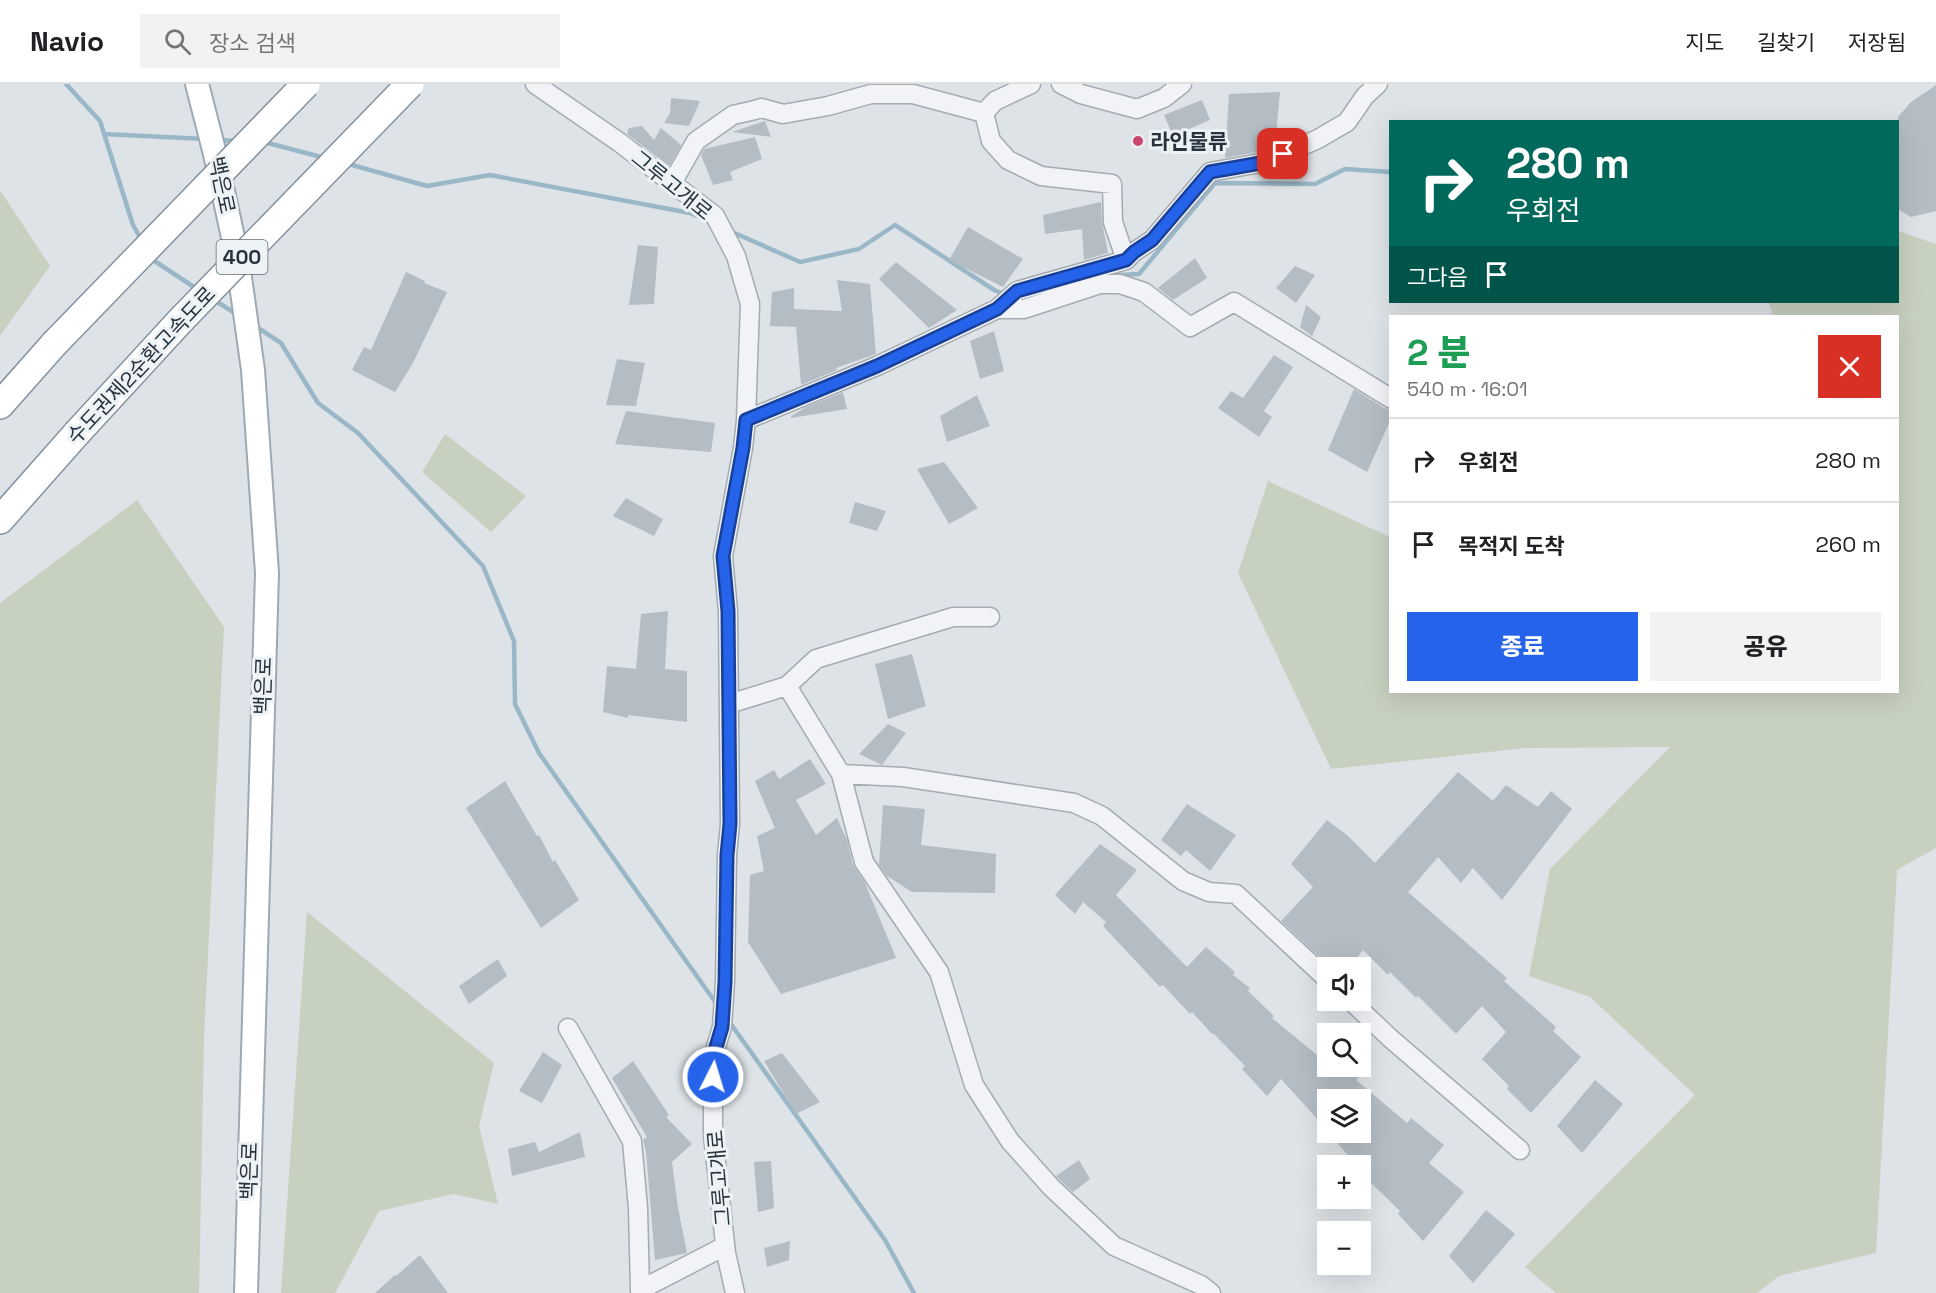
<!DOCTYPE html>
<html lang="ko">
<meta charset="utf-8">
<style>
body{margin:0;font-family:"Space Grotesk","Noto Sans KR",sans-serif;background:#f2f2f2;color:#202124;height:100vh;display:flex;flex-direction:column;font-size:22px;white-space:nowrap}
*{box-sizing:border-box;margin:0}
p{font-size:20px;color:#757577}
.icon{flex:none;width:33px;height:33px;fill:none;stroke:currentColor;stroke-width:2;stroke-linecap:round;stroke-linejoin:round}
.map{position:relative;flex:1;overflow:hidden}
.details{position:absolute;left:1389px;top:231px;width:510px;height:378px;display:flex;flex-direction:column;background:#fff;border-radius:0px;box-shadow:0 6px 24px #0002}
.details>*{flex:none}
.hud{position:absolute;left:1389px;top:36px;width:510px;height:183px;border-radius:0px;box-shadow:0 6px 24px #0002;background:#00695c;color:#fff;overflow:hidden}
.fabs{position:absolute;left:1317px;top:873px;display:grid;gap:12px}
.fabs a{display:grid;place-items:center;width:54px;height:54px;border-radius:0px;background:#fff;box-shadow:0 6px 24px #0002;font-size:30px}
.pin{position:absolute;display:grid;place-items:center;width:51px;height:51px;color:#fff;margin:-26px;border-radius:12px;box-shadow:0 3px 9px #0006}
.me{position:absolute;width:66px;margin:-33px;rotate:5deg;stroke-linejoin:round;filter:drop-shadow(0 0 4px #0008)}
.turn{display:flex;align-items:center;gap:21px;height:126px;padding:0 18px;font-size:27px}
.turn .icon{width:78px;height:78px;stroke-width:2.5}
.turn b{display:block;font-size:42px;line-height:51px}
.then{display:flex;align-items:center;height:57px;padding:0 18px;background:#0003;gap:12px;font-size:22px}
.round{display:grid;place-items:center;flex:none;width:63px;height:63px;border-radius:0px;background:#f2f2f2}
.headline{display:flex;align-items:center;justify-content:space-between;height:102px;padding:0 18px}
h1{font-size:36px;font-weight:800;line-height:45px;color:#1e9e55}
.action{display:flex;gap:12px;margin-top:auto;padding:12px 18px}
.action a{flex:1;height:69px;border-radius:0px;background:#2563eb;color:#fff;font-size:24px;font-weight:800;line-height:69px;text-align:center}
.action a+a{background:#f2f2f2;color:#202124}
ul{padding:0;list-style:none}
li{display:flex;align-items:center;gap:18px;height:84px;padding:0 18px;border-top:2px solid #e0e0e0}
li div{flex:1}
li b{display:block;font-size:22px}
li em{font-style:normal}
header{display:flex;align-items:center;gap:36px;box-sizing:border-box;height:84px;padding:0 30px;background:#fff;border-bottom:2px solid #e0e0e0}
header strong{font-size:28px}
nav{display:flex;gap:33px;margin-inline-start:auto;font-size:21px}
.search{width:420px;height:54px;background:#f2f2f2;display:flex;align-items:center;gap:15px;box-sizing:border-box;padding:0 21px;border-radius:0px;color:#757577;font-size:22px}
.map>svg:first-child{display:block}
.green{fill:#c7d1bf}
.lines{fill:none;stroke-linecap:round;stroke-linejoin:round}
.stream{stroke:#99b7c7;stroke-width:4.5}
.building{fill:#b5bdc4}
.minor-casing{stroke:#a4abb1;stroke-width:21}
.major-casing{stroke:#9ea9b3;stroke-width:26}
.highway-casing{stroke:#86939e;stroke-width:30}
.minor{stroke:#f1f3f6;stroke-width:18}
.major{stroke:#fff;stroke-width:22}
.highway{stroke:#fff;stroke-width:27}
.highway-bridge-casing{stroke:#86939e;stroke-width:30;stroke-linecap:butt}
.highway-bridge{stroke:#fff;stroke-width:27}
.route-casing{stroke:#184099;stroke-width:15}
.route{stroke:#2563eb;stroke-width:10}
.poi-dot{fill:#cb456e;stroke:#edf2f5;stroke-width:2}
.labels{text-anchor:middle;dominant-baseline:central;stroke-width:6;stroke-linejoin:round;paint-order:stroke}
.shield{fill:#edf2f5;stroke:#636c75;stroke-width:1.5}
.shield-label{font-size:20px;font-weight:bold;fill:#28333e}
.poi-label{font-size:21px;font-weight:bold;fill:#28333e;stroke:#edf2f5;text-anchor:start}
.street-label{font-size:21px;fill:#28333e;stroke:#edf2f5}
</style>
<header>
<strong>Navio</strong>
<div class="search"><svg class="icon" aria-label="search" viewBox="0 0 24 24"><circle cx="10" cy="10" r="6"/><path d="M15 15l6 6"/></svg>장소 검색</div>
<nav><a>지도</a><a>길찾기</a><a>저장됨</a></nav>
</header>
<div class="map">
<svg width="1936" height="1209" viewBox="0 0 1936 1209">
<rect width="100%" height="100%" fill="#dee3e7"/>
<path class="green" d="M0,106l50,76 -50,70z
M1898,147l38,13v604l-39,22 -21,383 -97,23 -22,17h-201l-31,-26 170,-172 -105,-98 -61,-21 21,-107 120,-122 -143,1 -196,21 -93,-196 30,-92 122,56v155h508v-376h-125l-4,-14h129z
M445,350l81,62 -35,36 -69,-60z
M137,416l87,127 -20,411 -5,255h-199v-690z
M307,828l187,151 -15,63 19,78 -44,-10 -75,17 -44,82h-54z"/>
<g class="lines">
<path class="stream" d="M66,0l34,37 33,104 9,16
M104,50l101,5
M219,56l19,1
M264,58l61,16
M345,79l82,23 63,-11 200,38 21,9
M730,147l70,31 59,-13 36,-24 99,65 13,5
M151,172l2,4 44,29
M1103,192l36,-2 76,-91 100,1 30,-15 45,3
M214,216l24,15
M255,242l26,17 37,60 40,30 125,133 31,75 1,63 24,49 179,253
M728,936l157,220 29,53"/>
</g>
<path class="building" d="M1936,1v126l-25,6 -13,-8v-92l13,-15z
M1280,8l-5,54 -12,5 -38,7 4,-64z
M671,14l29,3 -11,25 -25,-3 6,-10z
M1202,16l8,20 -37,16 -9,-21z
M765,37l6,16 -39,-5z
M642,42l12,14 7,-12 20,17 -12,21 -42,-32 2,-6z
M755,53l7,22 -32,13 3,8 -20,5 -12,-30 3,-6z
M1101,118l1,20 6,31 -24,7 -2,-31 -37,5 -2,-19z
M968,143l55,32 -20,28 -54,-27z
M638,161l20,2 -4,57 -25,1z
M1195,174l12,20 -34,22 -15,-12z
M896,178l61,48 -28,18 -50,-49z
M1295,182l20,9 -19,28 -20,-15z
M406,188l19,9 -1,2 23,9 -34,71 -18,29 -43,-22 12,-23 7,3z
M837,196l33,4 6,70 -40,14 1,2 -36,15 -5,-58 -26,-1 2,-34 22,-4v21l48,2z
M1306,221l15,12 -9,19 -12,-9z
M994,247l10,40 -24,8 -10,-38z
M1274,271l19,12 -29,44 8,6 -13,20 -41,-29 13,-17 12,7z
M617,275l28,4 -9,43 -30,-1z
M1354,305l30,19 6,1v12l-23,51 -39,-22z
M843,308l4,17 -56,9v-2l15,-9z
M977,311l13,31 -43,16 -7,-26z
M626,327l89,12 -4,29 -96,-8z
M944,378l34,46 -29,16 -32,-55z
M626,414l37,21 -9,17 -41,-20z
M855,418l31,9 -9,20 -28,-8z
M668,527l-3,58 22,2v51l-59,-7v3l-25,-6 4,-46 29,3 5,-55z
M912,570l14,52 -38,13 -13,-55z
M888,640l18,9 -24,32 -23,-11z
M810,675l16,25 -30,16 20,35 21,-17 10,22 6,25 12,18 31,75 -115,36 -33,-52 2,-67 14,-4 -7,-35 18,-8 -20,-47 19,-11 5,9z
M1458,688l35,29 13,-16 32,22 13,-16 21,18 -70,91 -29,-32 -12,15 -23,-26 -30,35 99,86 -3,3 52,46 -3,4 28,26 -50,56 -24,-24 2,-3 -27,-27 24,-27 -24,-26 -26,28 -38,-38 -2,2 -26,-26 -2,3 -25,-25 -14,18h-18l-50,-47 32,-34 -22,-23 36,-44 21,16 27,27z
M505,697l32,55 2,-1 14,27 2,-2 24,40 -38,28 -75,-120z
M1187,720l49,31 -26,36 -24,-21 -5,6 -20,-16z
M883,721l42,4 -4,36 75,9 -1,39 -83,-1 -25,-16 -8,-11z
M1100,760l37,26 -21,25 71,72 19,-20 29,25 -2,3 17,13 -2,3 26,25 -2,2 56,46v2h25l9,8 -6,6 51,43 4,-5 33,27 -15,18 35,29 -41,49 -25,-27 2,-3 -35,-34 1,-2 -6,-6v-3h-2l-31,-34h33v-32h-32v14l-8,8 -39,-43 -14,17 -25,-27 3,-3 -32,-33 -1,1 -20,-22 -2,2 -27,-29 -3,2 -57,-61 3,-4 -23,-20 -8,12 -20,-19z
M498,875l9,17 -38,28 -10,-18z
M543,968l19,13 -20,38 -23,-12z
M782,969l38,49 -24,12 -32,-53z
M633,977l36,54 -3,2 26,27 -20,18 6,46 9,45 -32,7 -9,-109 -3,-11 4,-3 -35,-59z
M1595,996l28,24 -41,49 -25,-27z
M580,1048l5,25 -73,19 -4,-27 27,-7 4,10z
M1079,1076l11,19 -17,13 -17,-16z
M771,1077l3,47 -16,4 -4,-50z
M1486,1126l29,24 -42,49 -24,-27z
M790,1157l-1,19 -22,7 -3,-19z
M420,1171l28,38h-73l20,-18 1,1z"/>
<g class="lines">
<defs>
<path id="minor" d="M535,0l84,58 96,74 21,40 14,48 -4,116 -3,28 -20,108 5,55 2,213 -3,31 -2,127 -3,45 -9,30v78l13,118 9,40
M1061,0l20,10 56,15 27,-11 18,-14
M984,29l7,28 17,19 33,16 71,8 1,38 13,38
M984,29l11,-12 36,-17
M672,99l24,-42 37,-26 22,-5 6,-2 22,6 45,-8 43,-12h42l71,19
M997,225h27l76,-25h20l24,8 46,35 44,-25 156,96
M746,336l131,-54 120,-57 20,-18 109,-31 8,-8 18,-12 58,-68 56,-10 52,-23 29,-17 18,-26 13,-12
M787,602l54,88 23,88 75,110 35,113 36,56 41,46 63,59 87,39 10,8
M729,620l58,-18 29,-27 137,-42h37
M841,690l62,3 171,26 28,13 81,65 26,11 27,2 92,86
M1350,916l40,38 130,112
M568,944l64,113 6,67 2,82 85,-44"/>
<path id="major" d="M197,0l18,70 22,102 16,114 14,203 -21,720"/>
<path id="highway" d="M0,321l54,-61
M0,436l77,-87"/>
</defs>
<use href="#minor" class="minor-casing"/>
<use href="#major" class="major-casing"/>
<use href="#highway" class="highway-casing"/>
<use href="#minor" class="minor"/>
<use href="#major" class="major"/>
<use href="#highway" class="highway"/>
<defs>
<path id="highway-bridge" d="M54,260l252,-260
M77,349l104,-113 229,-236"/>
</defs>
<use href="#highway-bridge" class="highway-bridge-casing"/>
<use href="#highway-bridge" class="highway-bridge"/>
</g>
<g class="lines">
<defs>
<path id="route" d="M713,993v-20l9,-30 3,-45 2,-127 3,-31 -2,-213 -5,-55 20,-108 3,-28 131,-54 120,-57 20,-18 109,-31 8,-8 18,-12 58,-68 56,-10 17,-8"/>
</defs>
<use href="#route" class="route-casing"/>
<use href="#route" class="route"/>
</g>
<circle class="poi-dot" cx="1138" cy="57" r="6"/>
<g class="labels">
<rect class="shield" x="216.5" y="156" width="51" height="34" rx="4.5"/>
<g class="shield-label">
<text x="242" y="173">400</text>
</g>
<g class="poi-label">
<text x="1150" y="57">라인물류</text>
</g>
<g class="street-label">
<text transform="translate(222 101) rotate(78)">백은로</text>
<text transform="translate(672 101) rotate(39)">그루고개로</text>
<text transform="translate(141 281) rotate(-47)">수도권제2순환고속도로</text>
<text transform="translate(263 602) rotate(-88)">백은로</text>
<text transform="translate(249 1087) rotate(-88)">백은로</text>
<text transform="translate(719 1094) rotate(-95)">그루고개로</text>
</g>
</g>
</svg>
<div class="fabs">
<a><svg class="icon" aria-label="sound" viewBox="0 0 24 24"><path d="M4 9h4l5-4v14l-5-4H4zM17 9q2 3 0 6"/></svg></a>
<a><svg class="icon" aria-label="search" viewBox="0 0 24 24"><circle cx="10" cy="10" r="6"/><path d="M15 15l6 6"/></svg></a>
<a><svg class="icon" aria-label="layers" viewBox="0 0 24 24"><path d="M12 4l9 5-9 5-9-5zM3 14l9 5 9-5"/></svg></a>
<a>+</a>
<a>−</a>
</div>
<div class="pin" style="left:1283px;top:70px;background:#d93025"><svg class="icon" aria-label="arrive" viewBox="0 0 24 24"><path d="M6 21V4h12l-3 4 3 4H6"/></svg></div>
<svg class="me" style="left:713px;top:993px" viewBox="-20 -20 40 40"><circle r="17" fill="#2563eb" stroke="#fff" stroke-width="3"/><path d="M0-11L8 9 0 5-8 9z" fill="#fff"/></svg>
<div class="hud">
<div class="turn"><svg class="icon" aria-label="right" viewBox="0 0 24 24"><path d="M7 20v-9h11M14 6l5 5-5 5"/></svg><div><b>280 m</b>우회전</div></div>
<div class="then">그다음<svg class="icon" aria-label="arrive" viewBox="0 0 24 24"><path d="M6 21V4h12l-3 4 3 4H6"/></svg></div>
</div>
<section class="details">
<div class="headline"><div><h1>2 분</h1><p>540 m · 16:01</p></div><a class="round" style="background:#d93025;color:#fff"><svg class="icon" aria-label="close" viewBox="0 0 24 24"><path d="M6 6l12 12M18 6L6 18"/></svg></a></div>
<ul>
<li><svg class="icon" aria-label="right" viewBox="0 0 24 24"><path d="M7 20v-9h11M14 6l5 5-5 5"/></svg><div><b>우회전</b></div><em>280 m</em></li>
<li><svg class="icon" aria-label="arrive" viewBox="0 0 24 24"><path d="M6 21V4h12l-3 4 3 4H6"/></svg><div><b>목적지 도착</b></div><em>260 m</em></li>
</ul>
<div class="action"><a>종료</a><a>공유</a></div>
</section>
</div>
